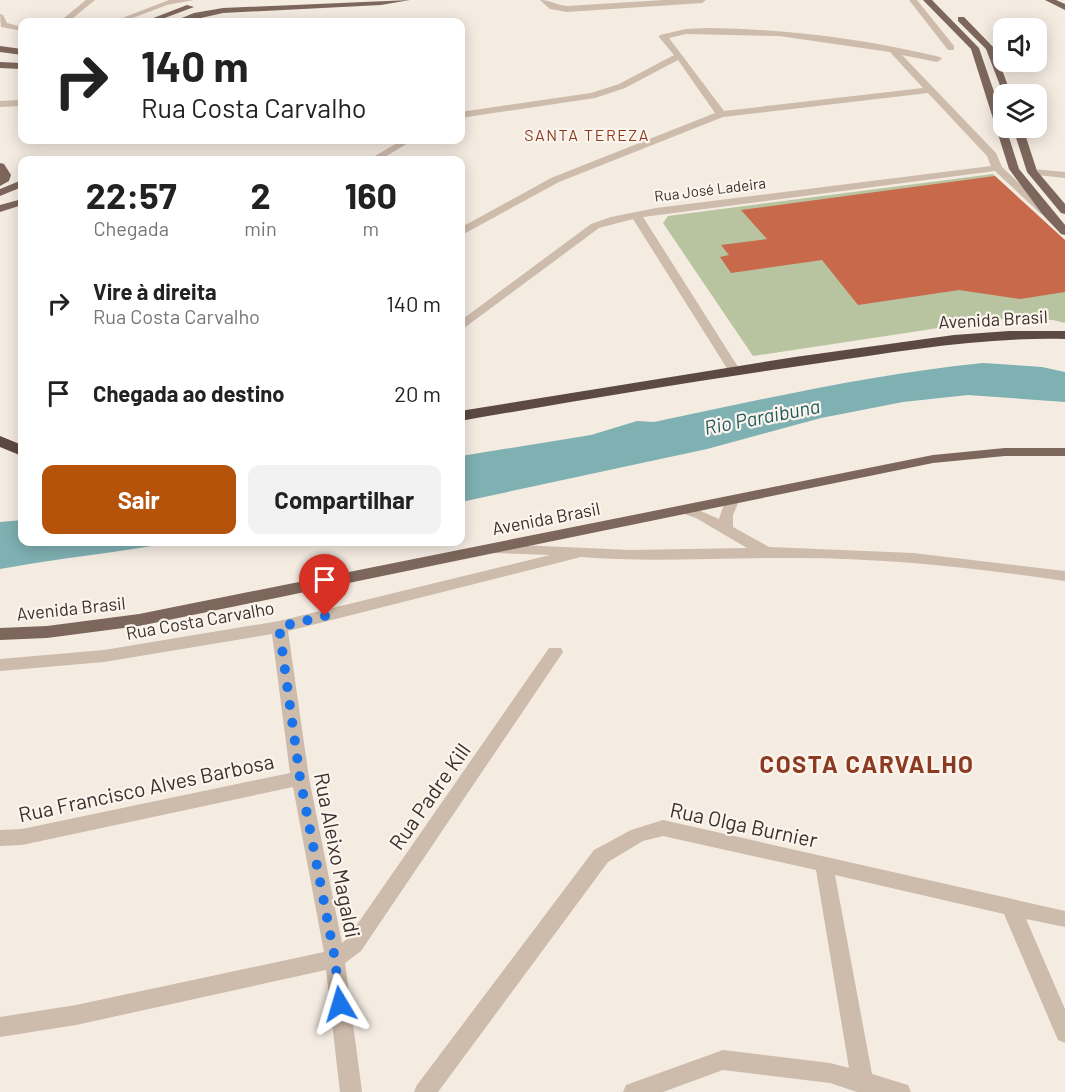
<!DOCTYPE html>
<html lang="pt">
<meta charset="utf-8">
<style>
body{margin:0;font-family:Barlow,sans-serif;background:#f2f2f2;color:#222;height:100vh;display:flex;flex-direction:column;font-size:22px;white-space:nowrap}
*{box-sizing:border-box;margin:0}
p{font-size:20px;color:#767676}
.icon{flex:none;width:33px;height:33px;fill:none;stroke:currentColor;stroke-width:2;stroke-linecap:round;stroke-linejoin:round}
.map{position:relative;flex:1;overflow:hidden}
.sheet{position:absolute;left:18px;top:156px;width:447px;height:390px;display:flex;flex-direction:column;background:#fff;border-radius:12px;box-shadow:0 3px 15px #0003}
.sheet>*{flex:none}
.banner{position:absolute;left:18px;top:18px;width:447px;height:126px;border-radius:12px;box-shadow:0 3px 15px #0003;background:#fff;color:#222;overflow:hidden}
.buttons{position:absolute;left:993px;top:18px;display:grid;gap:12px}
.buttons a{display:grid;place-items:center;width:54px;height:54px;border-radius:12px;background:#fff;box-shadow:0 3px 15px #0003;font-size:30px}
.pin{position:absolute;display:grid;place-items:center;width:51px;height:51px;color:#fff;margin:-62px -26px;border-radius:50% 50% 50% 0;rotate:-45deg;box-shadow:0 0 6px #0007}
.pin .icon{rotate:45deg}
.me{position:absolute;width:66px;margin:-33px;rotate:353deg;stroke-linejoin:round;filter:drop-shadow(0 0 4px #0008)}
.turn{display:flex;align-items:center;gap:21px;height:126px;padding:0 24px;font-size:27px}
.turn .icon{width:78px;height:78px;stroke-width:2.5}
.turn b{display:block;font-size:42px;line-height:51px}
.eta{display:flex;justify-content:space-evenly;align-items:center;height:102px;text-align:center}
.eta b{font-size:36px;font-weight:700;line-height:42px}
.action{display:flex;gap:12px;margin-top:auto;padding:12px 24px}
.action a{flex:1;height:69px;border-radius:12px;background:#b45309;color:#fff;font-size:24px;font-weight:700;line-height:69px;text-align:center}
.action a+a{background:#f2f2f2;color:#222}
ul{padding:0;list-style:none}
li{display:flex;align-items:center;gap:18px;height:90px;padding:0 24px}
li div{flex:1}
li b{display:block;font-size:22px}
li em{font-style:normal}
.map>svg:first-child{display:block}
.green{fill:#b8c4a0}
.water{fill:#7fb0b2}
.building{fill:#c8694b}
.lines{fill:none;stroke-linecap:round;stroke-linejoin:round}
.minor{fill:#cdbbac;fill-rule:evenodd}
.major{fill:#7d675c;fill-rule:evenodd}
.highway{fill:#5c4a42;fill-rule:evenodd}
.route{stroke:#1a73e8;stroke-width:10;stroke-dasharray:0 18}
.labels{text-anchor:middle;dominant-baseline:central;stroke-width:4.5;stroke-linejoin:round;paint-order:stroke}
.far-street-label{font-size:15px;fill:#3b302b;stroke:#fbf5ee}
.far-neighbourhood-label{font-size:16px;letter-spacing:1.5px;fill:#8c3b22;stroke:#fbf5ee}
.street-label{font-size:18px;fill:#3b302b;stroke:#fbf5ee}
.water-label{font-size:20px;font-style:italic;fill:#1f5a5e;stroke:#fbf5ee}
.near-street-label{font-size:21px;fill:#3b302b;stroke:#fbf5ee}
.district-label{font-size:24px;font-weight:bold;letter-spacing:1.5px;fill:#8c3b22;stroke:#fbf5ee}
</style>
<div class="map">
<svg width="1065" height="1092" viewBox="0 0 1065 1092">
<rect width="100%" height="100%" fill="#f4ebe1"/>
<path class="green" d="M993,174l72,70v79l-12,-3 -55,-1 -245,37 -90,-133 5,-7z"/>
<path class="water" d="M983,363l59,4 23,5v30l-97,-7 -65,7 -82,16 -114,31 -246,53v-46l130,-21 46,-14 17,1c110,-23 218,-48 329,-59z
M22,520v22h153c-58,11 -117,16 -175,27v-47z"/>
<path class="building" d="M995,176l70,64v52l-45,7 -61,-9 -101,15 -36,-45 -91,13 -11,-16 9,-2 -8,-10 46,-6 -26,-29z"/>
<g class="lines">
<path class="minor" d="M86,0h9l-27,22h-9z
M169,0h25l-27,5 -45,17h-10z
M540,0c10,0 17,5 27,6l97,-6h42l-4,3 -135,9 -17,-3z
M909,0h8l37,46v4h-6z
M0,14l3,1 4,8 15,4v4l-21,-4z
M710,28c78,1 155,11 230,29l2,2 -5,3 -35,-7 94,98 6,14 48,45 -1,2h-8l-46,-43 -352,46 97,153 -6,4 -6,-4 -95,-151 -34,9 -139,103v-10l131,-97 20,-7 45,-9 335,-42 -4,-10 -59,-63 -205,24 -164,65 -99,54v-8l91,-50 164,-65 -37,-53 -53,28 -30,10 -135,20v-6l131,-19 28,-9 55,-29 -15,-18 1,-2 26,-6zM686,34l93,2 111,16 33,36 -199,23 -55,-73z
M22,100v6l-22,1v-6z
M402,140h11l-33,20h-12z
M1032,169l33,3v6l-37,-4v-4z
M732,496l7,5 -6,14v12l36,20 144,6 152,18v10c-89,-13 -179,-23 -269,-23 -72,-1 -143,5 -215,-1l-293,74 21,147 33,165 5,-4 202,-291h12l2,4 -202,299 -16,12 17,129h-22l-14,-122 -250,55 -76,12v-20l76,-12 248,-53 -31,-165 -271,58 -22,1v-16l22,-1 268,-56 -18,-139 -168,28 -104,9v-12l104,-9 175,-29 271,-66 -56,-2 -3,-4 3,-4 5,-1 131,6 117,-2 -51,-30 -14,-5 -2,-3 7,-5 32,14 6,-18z
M663,820l402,91v16l-39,-8 39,90v34l-7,-3 -54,-126 -169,-39 37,199 36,11 3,7h-54l-27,-9 -107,-13 -60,22h-40l3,-7 97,-35 107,13 19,5 -33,-198 -153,-34 -20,5 -35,21 -170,230h-24l3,-7 177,-235 37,-20z"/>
<path class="major" d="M410,0l-29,5 -158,8 -40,9h-11l22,-9 29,-5z
M923,0h9l47,48 25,73v7h2l13,41 46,56v10l-4,-1 -18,-19 -34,-46 -38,-120z
M1045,0h11l9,4v6z
M187,5l7,2 -40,15h-11z
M958,17h6l30,31 17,46 -7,2 -18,-47 -28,-28z
M0,46l22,3v6l-22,-3z
M0,62l22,1v6l-22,-1z
M1013,128h10l14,43 28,33v10l-4,-1 -34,-41z
M0,163l4,1 7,11 -2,6 -9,5z
M22,180v7l-22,9v-7z
M22,199v6l-22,7v-7z
M1005,448h60v8h-60l-72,7 -794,163 -92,12 -47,2v-12l47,-2 92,-12 794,-159z"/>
<path class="highway" d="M1009,331h56v8c-82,-2 -163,12 -245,24 -120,17 -240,37 -360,58v-10l335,-54 159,-22z
M0,436l22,9v11l-22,-9z"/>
</g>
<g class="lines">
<path class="route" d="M325,616l-46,11 21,151 35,181 5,45"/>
</g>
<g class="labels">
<g class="far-street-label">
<text transform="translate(710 189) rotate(-7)">Rua José Ladeira</text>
</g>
<g class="far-neighbourhood-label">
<text x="587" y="134">SANTA TEREZA</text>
</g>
<g class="street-label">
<text transform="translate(993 319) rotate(-3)">Avenida Brasil</text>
<text transform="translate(546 518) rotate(-11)">Avenida Brasil</text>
<text transform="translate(71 608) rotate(-6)">Avenida Brasil</text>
<text transform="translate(200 620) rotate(-10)">Rua Costa Carvalho</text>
</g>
<g class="water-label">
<text transform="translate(762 416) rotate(-11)">Rio Paraibuna</text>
</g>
<g class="near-street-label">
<text transform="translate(146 787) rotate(-12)">Rua Francisco Alves Barbosa</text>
<text transform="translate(429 796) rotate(-55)">Rua Padre Kill</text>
<text transform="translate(744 824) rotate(12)">Rua Olga Burnier</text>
<text transform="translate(338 855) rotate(79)">Rua Aleixo Magaldi</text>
</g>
<g class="district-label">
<text x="867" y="763">COSTA CARVALHO</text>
</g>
</g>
</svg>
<div class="buttons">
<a><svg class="icon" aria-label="sound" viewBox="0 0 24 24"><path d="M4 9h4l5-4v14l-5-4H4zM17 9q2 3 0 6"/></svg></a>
<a><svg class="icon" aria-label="layers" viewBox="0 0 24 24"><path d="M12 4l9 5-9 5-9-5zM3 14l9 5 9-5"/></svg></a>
</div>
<div class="pin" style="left:325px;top:616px;background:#d93025"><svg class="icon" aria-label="arrive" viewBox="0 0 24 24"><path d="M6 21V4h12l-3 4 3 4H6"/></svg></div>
<svg class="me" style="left:340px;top:1004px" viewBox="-20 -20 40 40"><path d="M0-17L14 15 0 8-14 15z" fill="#1a73e8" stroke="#fff" stroke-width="4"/></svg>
<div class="banner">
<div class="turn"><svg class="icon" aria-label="right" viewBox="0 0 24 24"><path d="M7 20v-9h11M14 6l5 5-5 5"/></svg><div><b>140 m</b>Rua Costa Carvalho</div></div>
</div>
<section class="sheet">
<div class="eta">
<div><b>22:57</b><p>Chegada</p></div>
<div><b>2</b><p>min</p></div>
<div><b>160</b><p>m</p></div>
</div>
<ul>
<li><svg class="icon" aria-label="right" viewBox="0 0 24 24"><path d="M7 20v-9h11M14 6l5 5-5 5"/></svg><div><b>Vire à direita</b><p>Rua Costa Carvalho</p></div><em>140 m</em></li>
<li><svg class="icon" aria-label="arrive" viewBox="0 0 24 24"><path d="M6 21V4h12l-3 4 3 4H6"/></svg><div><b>Chegada ao destino</b></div><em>20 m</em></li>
</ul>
<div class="action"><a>Sair</a><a>Compartilhar</a></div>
</section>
</div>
